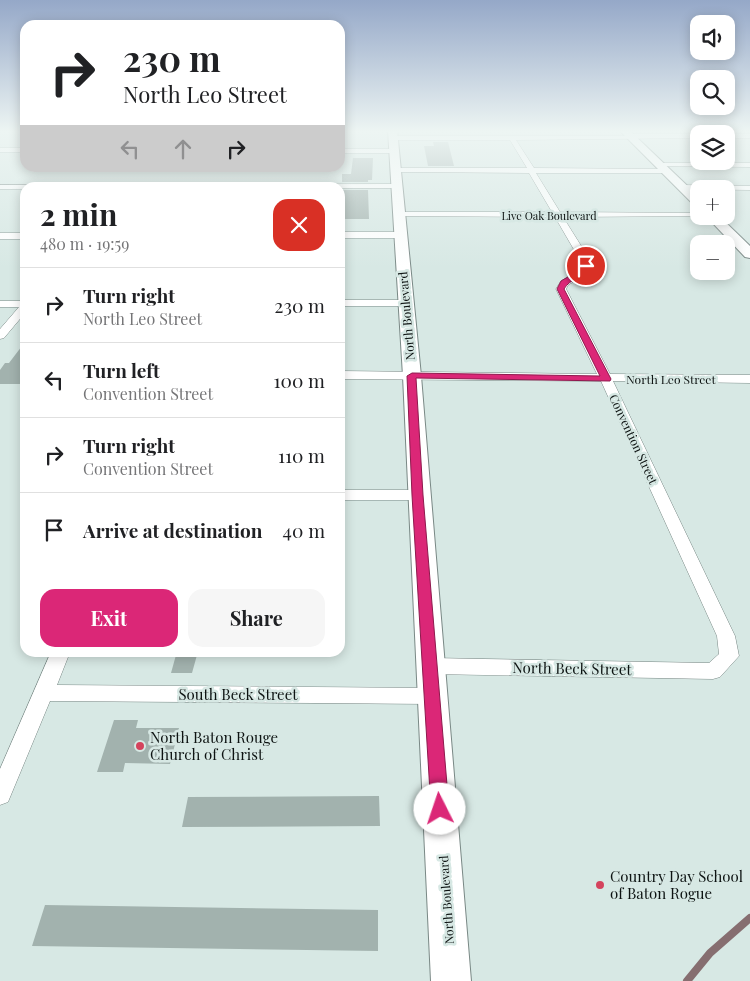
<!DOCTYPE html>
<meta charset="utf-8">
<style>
body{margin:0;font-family:"Playfair Display",serif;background:#f6f6f6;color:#202124;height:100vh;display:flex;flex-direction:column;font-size:19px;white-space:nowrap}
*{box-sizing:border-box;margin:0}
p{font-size:16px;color:#757577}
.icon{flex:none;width:28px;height:28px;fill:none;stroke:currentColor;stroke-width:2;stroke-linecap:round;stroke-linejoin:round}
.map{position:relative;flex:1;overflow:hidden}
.drawer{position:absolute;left:20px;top:182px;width:325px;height:475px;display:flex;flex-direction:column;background:#fff;border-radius:15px;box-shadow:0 2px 12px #0003}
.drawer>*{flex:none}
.hud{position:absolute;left:20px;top:20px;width:325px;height:152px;border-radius:15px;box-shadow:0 2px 12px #0003;background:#fff;color:#202124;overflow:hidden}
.controls{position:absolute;left:690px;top:15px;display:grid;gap:10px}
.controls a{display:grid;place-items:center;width:45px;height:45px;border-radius:10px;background:#fff;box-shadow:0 2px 12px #0003;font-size:25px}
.pin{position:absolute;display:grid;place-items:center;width:42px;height:42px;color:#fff;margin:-21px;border:2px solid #fff;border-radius:50%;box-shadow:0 1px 5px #0007}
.me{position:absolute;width:55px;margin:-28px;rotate:356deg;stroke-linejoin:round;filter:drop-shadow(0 0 4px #0008)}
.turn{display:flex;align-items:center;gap:18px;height:105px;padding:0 20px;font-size:22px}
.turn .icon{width:65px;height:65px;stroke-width:2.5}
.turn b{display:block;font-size:35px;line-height:42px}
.lanes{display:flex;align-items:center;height:48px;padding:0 20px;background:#0003;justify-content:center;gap:25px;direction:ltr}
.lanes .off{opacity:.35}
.round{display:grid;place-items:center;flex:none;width:52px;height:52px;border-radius:15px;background:#f6f6f6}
.summary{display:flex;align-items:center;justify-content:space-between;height:85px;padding:0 20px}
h1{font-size:30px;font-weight:700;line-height:38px}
.action{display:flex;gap:10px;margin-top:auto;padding:10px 20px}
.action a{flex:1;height:58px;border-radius:15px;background:#db2777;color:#fff;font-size:20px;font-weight:700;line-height:58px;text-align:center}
.action a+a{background:#f6f6f6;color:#202124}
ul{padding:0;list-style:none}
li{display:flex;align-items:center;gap:15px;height:75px;padding:0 20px;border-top:1px solid #e0e0e0}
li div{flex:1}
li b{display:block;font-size:19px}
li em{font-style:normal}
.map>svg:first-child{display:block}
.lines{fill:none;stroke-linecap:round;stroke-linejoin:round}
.stream{stroke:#866e70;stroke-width:8}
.building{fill:#a2b2ae}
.street-casing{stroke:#798885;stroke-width:1}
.secondary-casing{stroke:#798885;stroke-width:2}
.street{fill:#fff;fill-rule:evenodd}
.secondary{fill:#fff;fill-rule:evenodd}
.route{fill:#db2777;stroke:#8e194d}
.poi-dot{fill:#d4435d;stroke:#d7e8e4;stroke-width:2}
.labels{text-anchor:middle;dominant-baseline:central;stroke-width:5;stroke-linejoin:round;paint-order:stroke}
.far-street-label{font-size:11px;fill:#0d1312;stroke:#d7e8e4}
.street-label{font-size:12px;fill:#0d1312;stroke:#d7e8e4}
.near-street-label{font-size:15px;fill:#0d1312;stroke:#d7e8e4}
.near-poi-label{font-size:15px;fill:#0d1312;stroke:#d7e8e4;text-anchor:start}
</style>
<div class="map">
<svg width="750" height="981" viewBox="0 0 750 981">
<rect width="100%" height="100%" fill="#d7e8e4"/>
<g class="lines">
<path class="stream" d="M687,981l23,-28 40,-35"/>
</g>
<path class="building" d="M433,142h15l6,24h-26l-4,-20h10z
M353,158h20l-1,22h-4v2h-26v-8h9z
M341,190h27l1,29h-29z
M25,342v42h-25v-14l5,-7h4z
M176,655h21l-5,18h-21z
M114,720h24l-2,8h43l-9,36 -45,-1 -2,9h-26z
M379,796l1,30 -198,1 6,-30z
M45,905l333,5v41l-346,-5z"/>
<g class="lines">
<defs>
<path id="street" d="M628,134h71v4l-183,2 18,28 130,1 4,2 -4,2h-128l24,39 139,1v3h3l-139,1 27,43 -4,14 -18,11 -2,4 44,85 140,1v8l-137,-2 122,255 4,20 -19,21 -7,2 -282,-5 -7,-3 -3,-5 3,-5 7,-3 278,5 10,-9 -2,-18 -116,-255 -261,-2v-8l257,3 -41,-85 5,-8 17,-10 2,-11 -25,-43 -156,-1 -4,-2 4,-2h153l-23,-39 -134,-1 -3,-2 3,-2h132l-17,-28h-117l-3,-2 3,-2h232z
M726,134h24v4h-24z
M0,148h25v4h-25z
M340,149h53l3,2 -3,2h-53z
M658,163h92v4l-94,-1z
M396,184h3v4l-399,1v-4z
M682,185l68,1v4l-71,-1v-4z
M340,232h60l4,3 -4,3h-60z
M0,233h25v6h-25z
M340,300h65l5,3 -5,3h-65z
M0,301h25v12l-21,25 -4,1v-10l19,-22h-19z
M340,490h78l8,5 -8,5h-78z
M51,652h19l-13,33 375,3 7,2 3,6 -3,6 -7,2 -382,-3 -42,101 -8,3v-36z"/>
<path id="secondary" d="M388,130h9l24,246 50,605h-40l-28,-605z
M619,130h10l70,67v10l-4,-1z
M706,216h13l31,30v12l-5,-1z"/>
</defs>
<use href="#street" class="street-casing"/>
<use href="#secondary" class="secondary-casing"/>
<use href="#street" class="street"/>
<use href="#secondary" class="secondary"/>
</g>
<linearGradient id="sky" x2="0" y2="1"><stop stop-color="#95a8c8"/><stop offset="0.49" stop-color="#edf5f3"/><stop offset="1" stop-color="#edf5f3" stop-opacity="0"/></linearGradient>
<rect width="750" height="268" fill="url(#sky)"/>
<path class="route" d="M586,264l3,2c-5,12 -19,12 -25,23l47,90 -1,2 -194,-3 7,117 26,314 -3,6 -6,2 -6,-2 -3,-6 -19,-314 -5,-119 5,-3 188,3 -43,-87 4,-8 19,-11z"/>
<g class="poi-dot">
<circle cx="140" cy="746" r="5"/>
<circle cx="600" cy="885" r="5"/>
</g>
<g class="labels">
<g class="far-street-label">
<text x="549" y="215">Live Oak Boulevard</text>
</g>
<g class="street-label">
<text transform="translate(406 316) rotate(-95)">North Boulevard</text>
<text x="671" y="379">North Leo Street</text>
<text transform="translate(634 439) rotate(65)">Convention Street</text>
<text transform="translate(446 900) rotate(-94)">North Boulevard</text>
</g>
<g class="near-street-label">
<text transform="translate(572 668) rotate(1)">North Beck Street</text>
<text x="238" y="694">South Beck Street</text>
</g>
<g class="near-poi-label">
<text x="150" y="737">North Baton Rouge<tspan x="150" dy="17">Church of Christ</tspan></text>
<text x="610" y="876">Country Day School<tspan x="610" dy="17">of Baton Rogue</tspan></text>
</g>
</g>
</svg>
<div class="controls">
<a><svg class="icon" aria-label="sound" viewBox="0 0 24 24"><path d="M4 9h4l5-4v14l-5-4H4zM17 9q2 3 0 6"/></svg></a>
<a><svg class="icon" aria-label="search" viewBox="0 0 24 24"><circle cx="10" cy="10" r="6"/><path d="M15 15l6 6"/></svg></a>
<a><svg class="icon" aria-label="layers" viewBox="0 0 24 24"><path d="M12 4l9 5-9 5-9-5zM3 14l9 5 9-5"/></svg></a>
<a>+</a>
<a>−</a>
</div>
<div class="pin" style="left:586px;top:266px;background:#d93025"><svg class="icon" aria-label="arrive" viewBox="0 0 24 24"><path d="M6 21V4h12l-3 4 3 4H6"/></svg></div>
<svg class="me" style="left:440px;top:809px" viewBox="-20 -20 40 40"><circle r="19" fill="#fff"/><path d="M0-13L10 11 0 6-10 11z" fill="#db2777"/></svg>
<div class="hud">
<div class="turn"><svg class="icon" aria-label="right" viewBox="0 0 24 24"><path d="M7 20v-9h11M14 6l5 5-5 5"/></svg><div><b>230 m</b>North Leo Street</div></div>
<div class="lanes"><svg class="icon off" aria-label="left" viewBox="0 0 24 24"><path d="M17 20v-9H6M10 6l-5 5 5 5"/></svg><svg class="icon off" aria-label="ahead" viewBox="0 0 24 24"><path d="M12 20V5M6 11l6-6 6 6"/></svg><svg class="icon" aria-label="right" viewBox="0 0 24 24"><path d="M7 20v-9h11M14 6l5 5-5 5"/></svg></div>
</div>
<section class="drawer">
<div class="summary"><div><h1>2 min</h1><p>480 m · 19:59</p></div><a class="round" style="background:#d93025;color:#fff"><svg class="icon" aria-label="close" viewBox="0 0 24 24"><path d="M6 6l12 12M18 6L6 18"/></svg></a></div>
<ul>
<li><svg class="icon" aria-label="right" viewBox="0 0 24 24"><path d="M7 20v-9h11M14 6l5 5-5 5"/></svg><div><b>Turn right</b><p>North Leo Street</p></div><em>230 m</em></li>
<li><svg class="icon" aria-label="left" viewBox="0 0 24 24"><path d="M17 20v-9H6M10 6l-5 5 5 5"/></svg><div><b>Turn left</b><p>Convention Street</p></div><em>100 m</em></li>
<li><svg class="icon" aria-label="right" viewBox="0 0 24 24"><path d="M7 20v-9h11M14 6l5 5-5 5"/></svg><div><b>Turn right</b><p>Convention Street</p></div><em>110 m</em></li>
<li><svg class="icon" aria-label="arrive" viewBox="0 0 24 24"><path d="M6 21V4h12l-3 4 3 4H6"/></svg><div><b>Arrive at destination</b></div><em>40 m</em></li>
</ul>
<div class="action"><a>Exit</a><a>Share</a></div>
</section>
</div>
